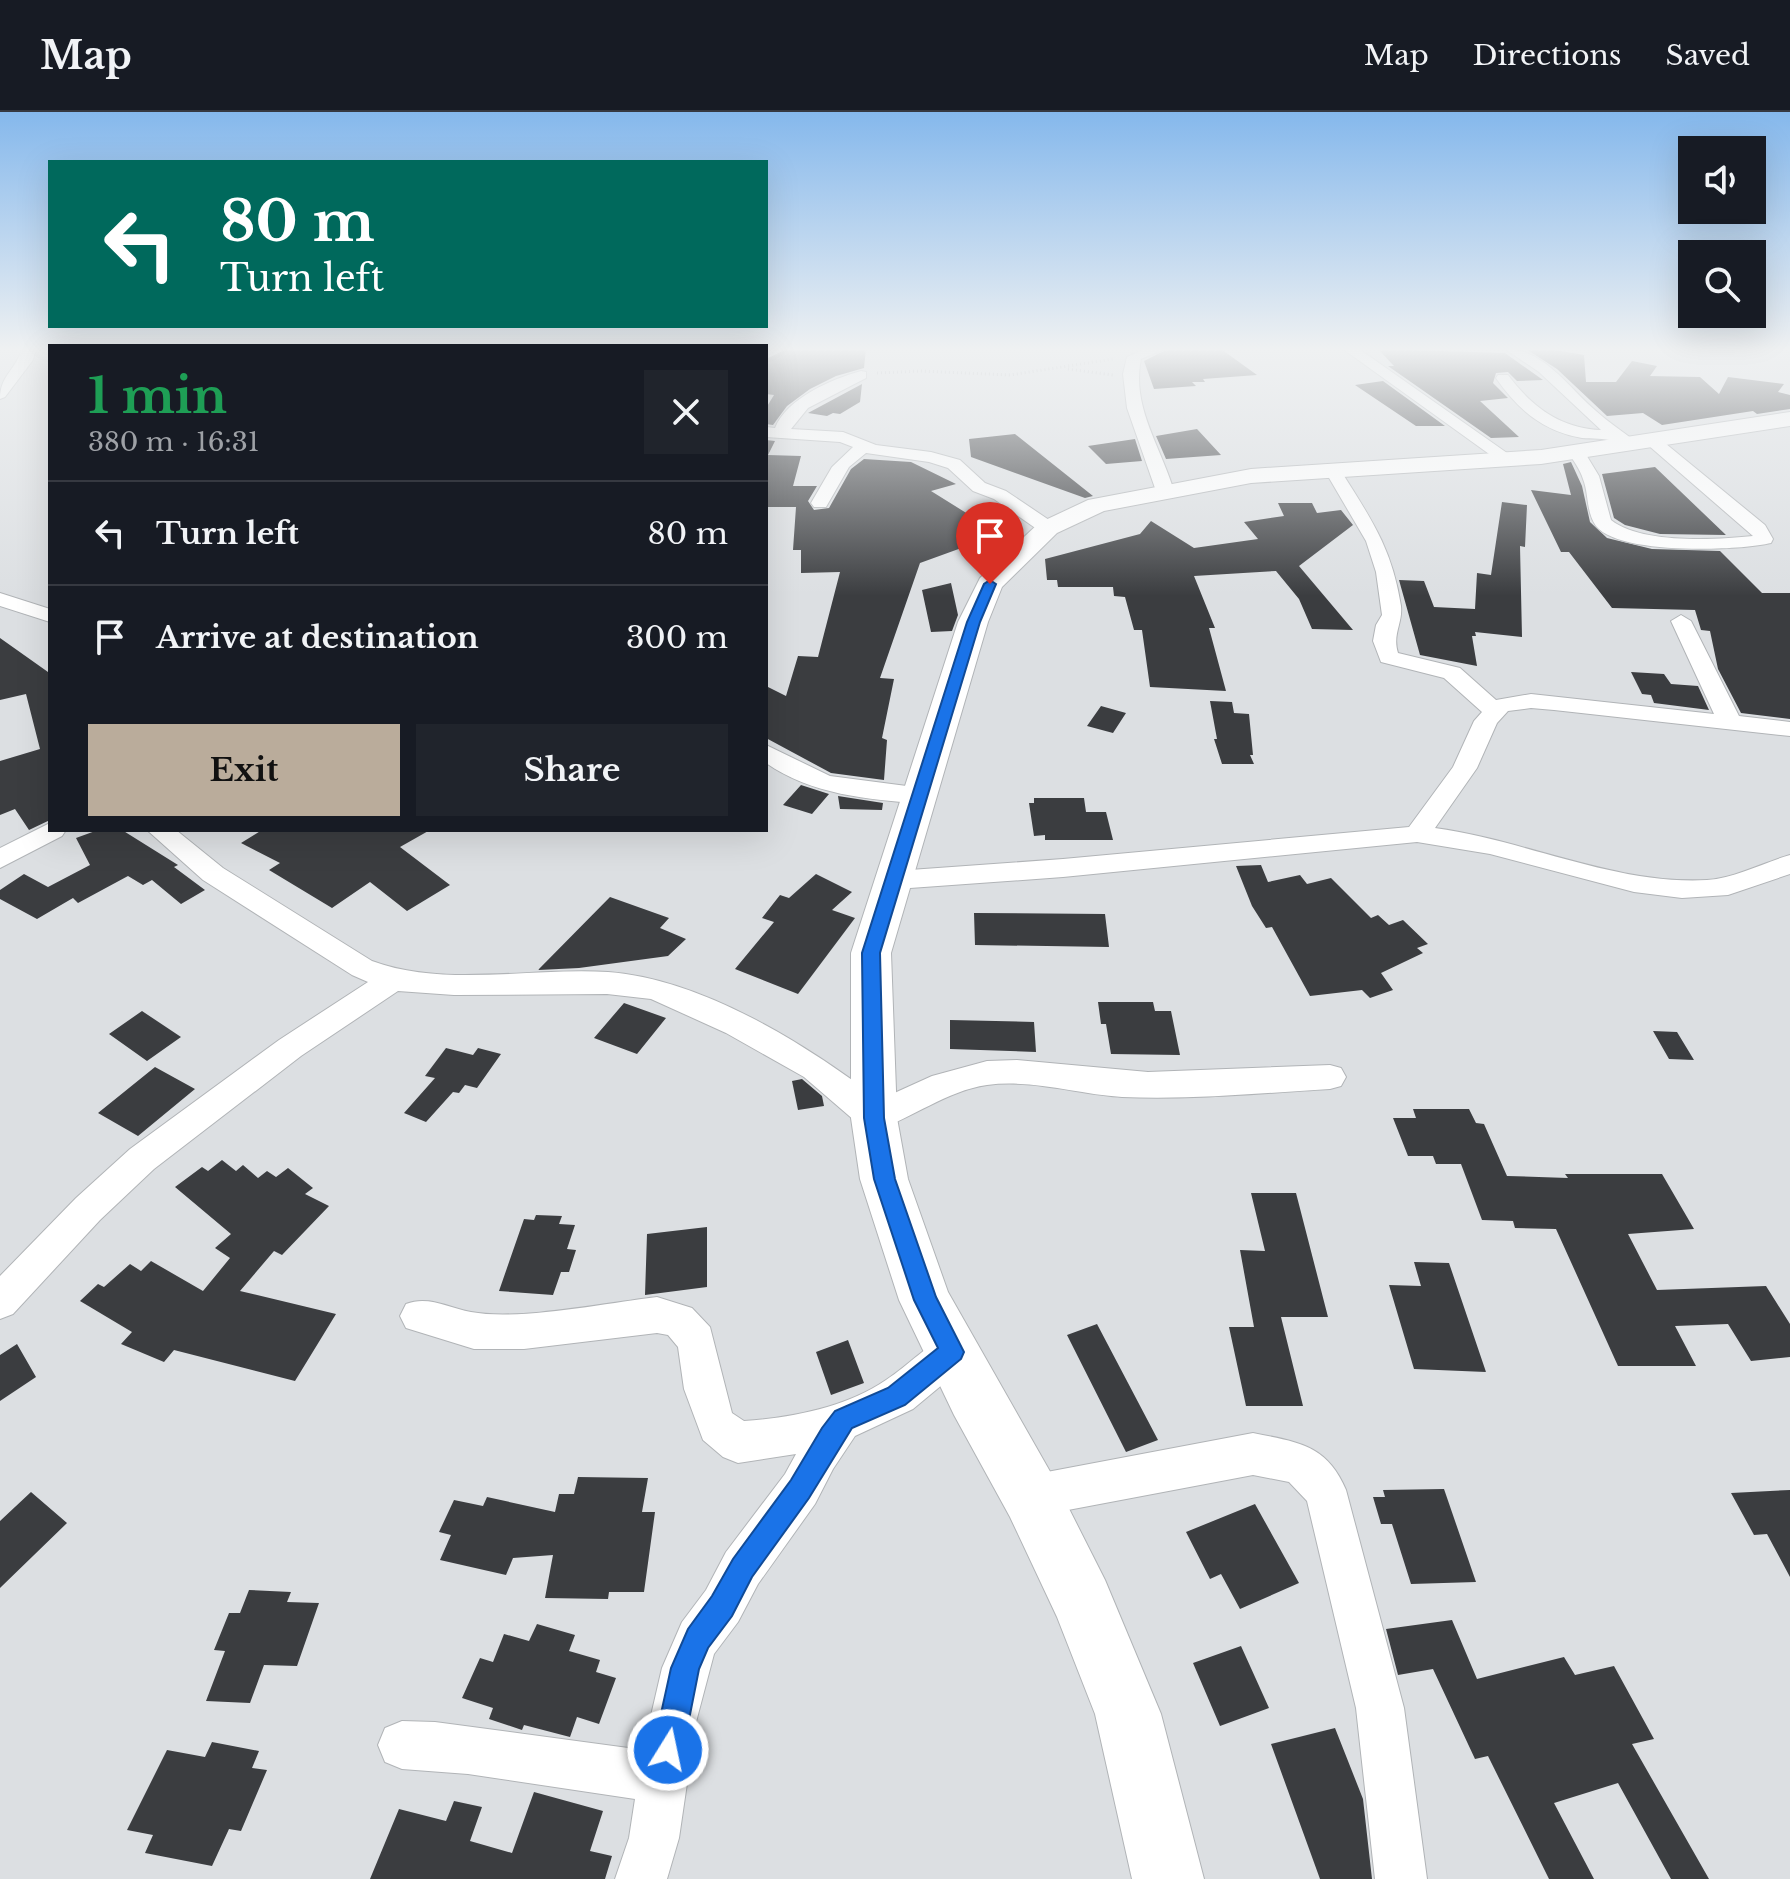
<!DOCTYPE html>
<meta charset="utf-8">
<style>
body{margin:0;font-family:"Libre Baskerville",serif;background:#20242c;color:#f1f3f6;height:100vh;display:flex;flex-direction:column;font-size:30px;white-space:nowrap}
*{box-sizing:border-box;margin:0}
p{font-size:26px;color:#9ea1a6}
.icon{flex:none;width:44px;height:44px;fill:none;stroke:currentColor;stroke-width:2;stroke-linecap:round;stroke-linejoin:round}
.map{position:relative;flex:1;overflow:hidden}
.panel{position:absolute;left:48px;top:232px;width:720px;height:488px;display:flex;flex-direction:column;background:#171b24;border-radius:0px;box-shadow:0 8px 32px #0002}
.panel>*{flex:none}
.guide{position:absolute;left:48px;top:48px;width:720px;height:168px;border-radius:0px;box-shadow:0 8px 32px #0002;background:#00695c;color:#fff;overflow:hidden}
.buttons{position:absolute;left:1678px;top:24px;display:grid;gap:16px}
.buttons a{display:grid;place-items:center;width:88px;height:88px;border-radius:0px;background:#171b24;box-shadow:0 8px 32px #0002;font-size:40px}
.pin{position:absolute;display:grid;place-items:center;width:68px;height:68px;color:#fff;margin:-82px -34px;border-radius:50% 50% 50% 0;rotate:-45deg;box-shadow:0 0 8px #0007}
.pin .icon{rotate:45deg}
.me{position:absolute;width:88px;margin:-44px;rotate:10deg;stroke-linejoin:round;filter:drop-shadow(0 0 6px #0008)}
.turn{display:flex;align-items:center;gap:28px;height:168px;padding:0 40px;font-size:36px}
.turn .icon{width:104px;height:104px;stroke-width:2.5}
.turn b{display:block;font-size:56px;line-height:68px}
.round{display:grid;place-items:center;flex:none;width:84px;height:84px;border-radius:0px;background:#20242c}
.headline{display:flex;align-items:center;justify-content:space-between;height:136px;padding:0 40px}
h1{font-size:48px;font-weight:700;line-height:60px;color:#1e9e55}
.button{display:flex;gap:16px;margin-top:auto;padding:16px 40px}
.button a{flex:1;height:92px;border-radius:0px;background:#baac9b;color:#111;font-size:32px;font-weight:700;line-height:92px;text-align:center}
.button a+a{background:#20242c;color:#f1f3f6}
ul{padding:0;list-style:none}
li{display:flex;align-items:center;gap:24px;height:104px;padding:0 40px;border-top:2px solid #363941}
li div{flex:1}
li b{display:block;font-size:30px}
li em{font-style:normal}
header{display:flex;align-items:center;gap:48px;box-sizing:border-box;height:112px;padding:0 40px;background:#171b24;border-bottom:2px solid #363941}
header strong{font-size:38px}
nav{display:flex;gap:44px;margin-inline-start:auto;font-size:28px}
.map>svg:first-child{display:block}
.building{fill:#3b3d40}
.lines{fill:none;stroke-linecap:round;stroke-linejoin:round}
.street-casing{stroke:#b1b4b7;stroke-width:2}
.secondary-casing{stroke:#b1b4b7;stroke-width:2}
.path{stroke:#a5a7aa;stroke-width:3;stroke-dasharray:1 3;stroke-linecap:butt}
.street{fill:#fff;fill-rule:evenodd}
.secondary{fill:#fff;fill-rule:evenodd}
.route{fill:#1a73e8;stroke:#114b97;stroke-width:2}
</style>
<header>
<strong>Map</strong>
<nav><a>Map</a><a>Directions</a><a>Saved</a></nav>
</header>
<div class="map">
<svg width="1790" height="1767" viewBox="0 0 1790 1767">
<rect width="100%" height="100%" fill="#dcdfe2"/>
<path class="building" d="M787,237h79l-2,19 -28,8 -26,13 -23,17 -14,19 -7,-1v-16l8,-13 -8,-1v-35z
M1168,237h53l36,26 -54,4 2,3h-13l4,4 -42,3 -10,-28z
M1378,237l127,4 38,27 -26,1 -9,-9 -12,1 -3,10 15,15 -28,3 39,36 -28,1 -103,-72h6z
M1526,237h23l35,6 2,27h30l16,-21 25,5 -7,10 50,1 19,17 9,-17 56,7 -6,8 12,3v14l-33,5 -4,-3 -91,14 -19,-12 -36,3 -50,-47z
M1383,269l62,45h-29l-61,-41z
M862,272l-2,18 -20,12 -7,-1 -6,3 -19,-3z
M1197,317l24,26 -55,4 -10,-23z
M1015,322l78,62 -8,2 -114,-41 -2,-18z
M1135,327l7,22 -36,3 -18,-18z
M766,328l9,1 -7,14 33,1 -8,30h24l-9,15 6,9 15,-2 22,-39 13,-10 47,3 45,22 -25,7 69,43 -80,29 -40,115 14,1 -12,59 5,2 -3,40 -53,-7 -65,-35v-52l20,10 12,-40 20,1 22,-85 -39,1v-23h-8l3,-43h-30z
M1571,350l11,24 8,36 17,16 45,11 68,2 42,42h28v126l-49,-6 -23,-44 -8,-38 -9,-1 -6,-20 -83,-2 -43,-56h-8l-30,-62 40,5 -8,-31z
M1655,355l71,68 -66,-1 -35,-9 -11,-7 -12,-44z
M1502,390l25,3 -2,42 -5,-1 2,91 -47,-5 1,4h-4l5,30 -57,-11 -21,-75 25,1 10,26 41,2 2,-36 14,2z
M1278,391h34l5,10 24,-3 12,15 -54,41 54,64 -41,-1 -13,-30 -23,-28 -82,5 21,52h-6l17,63 -76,-4 -8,-57h-8l-9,-33 -11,-1 -1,-9h-55l-1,-7h-10l-2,-21 95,-25 11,-13 43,27 64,-9 -14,-17 40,-6z
M951,471l7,32 -6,16 -21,1 -9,-42z
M0,526l48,34 2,148 -21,10 -14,-21 -15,6v-54l40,-12 -14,-55 -26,6z
M1631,560l33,2 7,10 27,2 11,24 -55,-7 -3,-8 -9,-1z
M1210,589l22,1 2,11 15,1 4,41h-3l4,9h-32l-8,-25h3z
M1101,594l25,7 -13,20 -26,-7z
M801,673l28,9 -17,20 -29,-9z
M838,684l45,7 -1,7 -42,-1z
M1034,686h50l2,14h20l7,28h-68v-5l-11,1 -5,-33h5z
M98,718h24l56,35 -4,2 31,23 -24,14 -29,-24 -9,5 -15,-9 -50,27 -5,-5 -36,21 -37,-20v-9l24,-16 24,13 42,-22 -14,-27z
M262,718h168l-30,17 50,38 -43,26 -37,-29 -38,26 -63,-38 11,-7 -39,-20z
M1261,753l7,17 32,-7 7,9 24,-6 40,40 7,-3 11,10 14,-5 25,24 -11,4 6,5 -42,20 12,17 -23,8 -8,-8 -52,6 -38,-69 -6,1 -14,-22 -16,-40z
M816,762l36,18 -20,18 23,8 -57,76 -63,-25 39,-47 -12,-4 18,-23 9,3z
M610,785l59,21 -9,10 26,11 -18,17 -89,12 -41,2z
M974,801l131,1 4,33 -134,-2z
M1098,890h55l2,9h16l9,44 -69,-1 -5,-30h-5z
M624,891l42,15 -29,36 -43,-16z
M142,899l39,26 -34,24 -38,-27z
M950,908l84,2 2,30 -86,-3z
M1653,919l24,1 17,28 -25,-1z
M446,936l27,7 5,-7 23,6 -24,34 -12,-3 -6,8 -6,-1 -27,30 -22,-9 31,-35 -10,-2z
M155,955l40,22 -57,47 -40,-23z
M802,967l20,17 2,10 -26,4 -6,-29z
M1413,997h56l7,14 8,1 23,52 61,2 -3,-4h97l32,55 -66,5 29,56 109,-4 24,38v33l-39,4 -23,-37 -53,2 21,40h-78l-62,-137 -41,-1 -2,-7 -31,-1 -21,-56h-25l-3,-8h-25l-15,-38h23z
M222,1048l14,11 7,-6 15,13 9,-7 9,6 12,-9 25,20 -8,6 24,12 -47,49 -8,-4 -34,40 96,23 -41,67 -121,-31 -10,12 -43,-18 11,-12 -52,-31 18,-17 6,3 26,-23 11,7 10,-10 52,30 27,-33 -15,-10 16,-14 -56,-47 27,-20 6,4z
M1251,1081h45l32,124h-47l22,89h-57l-17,-79h25l-14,-77 25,1z
M536,1103l26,1 -3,8 16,1 -8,24 9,1 -7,22h-8l-8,23 -54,-4 25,-72 10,1z
M707,1115v60l-62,8 2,-61z
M1414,1150l35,1 37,109 -72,-3 -25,-84 32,1z
M1097,1212l61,116 -32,12 -59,-117z
M848,1228l16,43 -33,12 -15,-43z
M17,1232l19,33 -36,24v-46z
M578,1365l70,1 -6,34h13l-11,80h-35l-1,7 -63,-1 8,-43 -40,3 -7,17 -66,-15 11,-25 -12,-3 15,-32 29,6 4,-9 68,15 4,-18h15z
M1444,1377l32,93 -65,2 -19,-60h-11l-8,-27h12l-2,-7z
M1790,1378v87l-23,-43 -13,1 -23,-42z
M31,1380l36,31 -67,65v-67z
M1255,1392l44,79 -59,26 -19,-35 -11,5 -24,-47z
M249,1478l42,2 -4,10 32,1 -22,63 -33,-1 -14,38 -44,-2 19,-50 -11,-1 15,-37h11z
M1452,1508l25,59 87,-22 11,18 39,-9 40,73 -22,5 77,135h-38l-53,-96 -64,20 40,76h-45l-61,-123 -13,3 -42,-90 -35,6 -12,-46z
M537,1512l38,11 -6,16 31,9 -4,12 20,6 -17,46 -22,-7 -7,20 -46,-12 -2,5 -33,-11 4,-11 -31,-10 18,-40 13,4 11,-28 25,7z
M1241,1534l28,62 -49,18 -27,-63z
M1335,1616l28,71 9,80h-52l-49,-135z
M212,1630l47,9 -7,17 15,2 -26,61 -12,-2 -17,37 -67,-13 8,-18 -26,-5 40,-80 38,7z
M534,1680l69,19 -13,40 22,5 -7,23h-235l29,-70 47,12 8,-20 28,6 -12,34 42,12z"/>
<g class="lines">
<defs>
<path id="street" d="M22,237h14l-3,11 -28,37 -5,2c0,-24 16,-29 22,-50z
M1145,237h20l-24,10c-10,47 20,88 33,132l-9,5 -9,-5 -29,-83 -4,-34 4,-17z
M1343,237h16l158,111 -8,5 -6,-1z
M1505,237c38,-1 64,39 91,62 12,11 26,20 40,31v6c-12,3 -13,-4 -23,-7 -9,-3 -21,-2 -31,-3 -39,-7 -64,-28 -86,-60l2,-3h10c24,32 52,53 93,55l-62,-58z
M861,259l5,1v6l-58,30 -17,21 52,3 33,13 55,7 29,8 25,23 21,8 49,33 2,4 -2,4h-14l-47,-33 -21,-8 -25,-23 -19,-6 -63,-9 -17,14 -23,40h-12l-3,-4 21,-36 21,-20 -13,-5 -74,-5v-10l9,1c12,-30 57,-49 86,-57z
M1654,325l6,2 105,86 8,14 -2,4c-34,8 -152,12 -175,-17 -10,-14 -7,-32 -13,-47 -3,-10 -10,-19 -15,-27l2,-4h12l17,28 12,44c30,24 105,20 142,16l-105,-91v-6z
M1333,354l8,5c30,48 51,77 60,135 2,17 -9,28 -3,47l62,15 36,32 35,-6 183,20 -43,-93 10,-6 10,6 48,95 51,6v14l-236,-26 -23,-2 -23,3 -11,12 -20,45 -42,60c90,12 180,57 272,52 29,-2 55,-17 83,-25v19l-62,21 -46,3 -48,-6 -144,-38 -73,-12 -354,35 -167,12 -10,-3 -4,-6 4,-6 10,-3 167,-12 346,-32 44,-60 21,-46 8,-9 -38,-34 -63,-16 -8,-21 3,-16 6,-10 -6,-43 -10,-31 -41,-70z
M0,481l50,16v13l-50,-16z
M766,633l64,31 92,12 9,3 4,5 -4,5 -9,3c-55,-5 -110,-9 -156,-41z
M50,711v7h16l-4,6 -62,32v-20z
M147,718h29l47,38 149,93c73,27 160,6 236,11 94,7 198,72 271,128l53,-24 55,-15 30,-1 131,12 182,-7 11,3 5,9 -5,9 -11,3c-69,4 -139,11 -208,8 -45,-3 -90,-18 -135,-12 -41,6 -74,33 -113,46l-12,-4 -58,-50 -78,-44 -75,-34 -44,-5 -153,1 -56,-4 -97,65 -147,113 -54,51 -87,94 -13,5v-43l76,-78 54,-49 149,-109 89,-58 -16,-7 -149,-95z
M657,1185l35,11 18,19 22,86 12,8c47,-3 103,-14 142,-41 23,-15 41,-36 66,-46l14,5 5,13 -5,13 -53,44 -58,27 -22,33 -18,35 -57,80 -20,38 -24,32 -18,68 -17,116 -12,41h-52l14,-41 6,-39 -167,-25 -66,-5 -17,-7 -7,-17 7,-17 17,-7 33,1 208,28 19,-82 20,-46 24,-32 20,-38 59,-78 11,-20 -58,9 -15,-6 -20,-17 -19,-51 -6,-42 -10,-12 -11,-2 -133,16h-50l-68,-21 -6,-12 6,-12c22,-9 43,4 65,8 48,9 136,-9 186,-15z
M1253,1321c44,9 74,11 93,57l58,218 23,171h-52l-19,-171 -49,-207 -18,-19 -36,-7 -222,42 -15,-6 -6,-15 6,-15 15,-6z"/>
<path id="secondary" d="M1790,300v14l-249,38 -290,19 -147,28 -47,22 -55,54 -14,35 -97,331 6,165 11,61 40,113 104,183 53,105 56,134 43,165h-72l-37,-165 -38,-97 -47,-100 -56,-102 -55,-115 -39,-121 -9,-61v-165l107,-331 22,-44 59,-55 49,-23 163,-31 290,-19z"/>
</defs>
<use href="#street" class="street-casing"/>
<use href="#secondary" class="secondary-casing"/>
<path class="path" d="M1068,257l45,6
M877,261l43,-2 90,4 103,-16"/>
<use href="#street" class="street"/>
<use href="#secondary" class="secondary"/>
</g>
<linearGradient id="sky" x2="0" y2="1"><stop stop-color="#85b8ec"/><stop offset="0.49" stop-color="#eff1f2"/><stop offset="1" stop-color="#eff1f2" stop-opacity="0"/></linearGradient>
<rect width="1790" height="484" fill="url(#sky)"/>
<path class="route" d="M990,468l6,4 -16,38 -100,331 4,165 11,61 41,118 28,55 -3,7 -56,46 -53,23 -43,70 -57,79 -20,39 -24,32 -9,21 -16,81 -5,10 -10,5 -10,-5 -5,-10 18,-82 17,-39 24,-33 21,-37 58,-79 31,-52 13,-17 53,-23 50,-40 -24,-48 -40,-121 -10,-61 -2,-165 105,-331 17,-38z"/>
</svg>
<div class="buttons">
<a><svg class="icon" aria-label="sound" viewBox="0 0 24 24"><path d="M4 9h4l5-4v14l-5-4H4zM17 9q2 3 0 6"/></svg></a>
<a><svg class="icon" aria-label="search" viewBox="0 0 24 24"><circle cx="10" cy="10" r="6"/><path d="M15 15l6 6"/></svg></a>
</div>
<div class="pin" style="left:990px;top:472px;background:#d93025"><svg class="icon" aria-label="arrive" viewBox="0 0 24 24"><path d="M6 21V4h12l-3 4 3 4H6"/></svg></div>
<svg class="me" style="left:668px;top:1638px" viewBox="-20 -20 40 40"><circle r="17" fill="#1a73e8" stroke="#fff" stroke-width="3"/><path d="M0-11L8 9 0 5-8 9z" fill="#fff"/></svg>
<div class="guide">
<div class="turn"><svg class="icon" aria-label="left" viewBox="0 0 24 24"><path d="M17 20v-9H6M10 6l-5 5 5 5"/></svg><div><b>80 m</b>Turn left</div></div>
</div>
<section class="panel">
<div class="headline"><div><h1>1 min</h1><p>380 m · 16:31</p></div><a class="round"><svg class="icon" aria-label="close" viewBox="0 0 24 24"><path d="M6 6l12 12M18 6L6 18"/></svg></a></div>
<ul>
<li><svg class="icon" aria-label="left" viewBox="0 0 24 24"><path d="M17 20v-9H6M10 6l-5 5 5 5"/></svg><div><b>Turn left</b></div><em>80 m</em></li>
<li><svg class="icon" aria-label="arrive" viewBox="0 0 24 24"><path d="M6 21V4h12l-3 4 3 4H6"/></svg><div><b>Arrive at destination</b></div><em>300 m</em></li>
</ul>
<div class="button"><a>Exit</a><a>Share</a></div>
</section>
</div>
